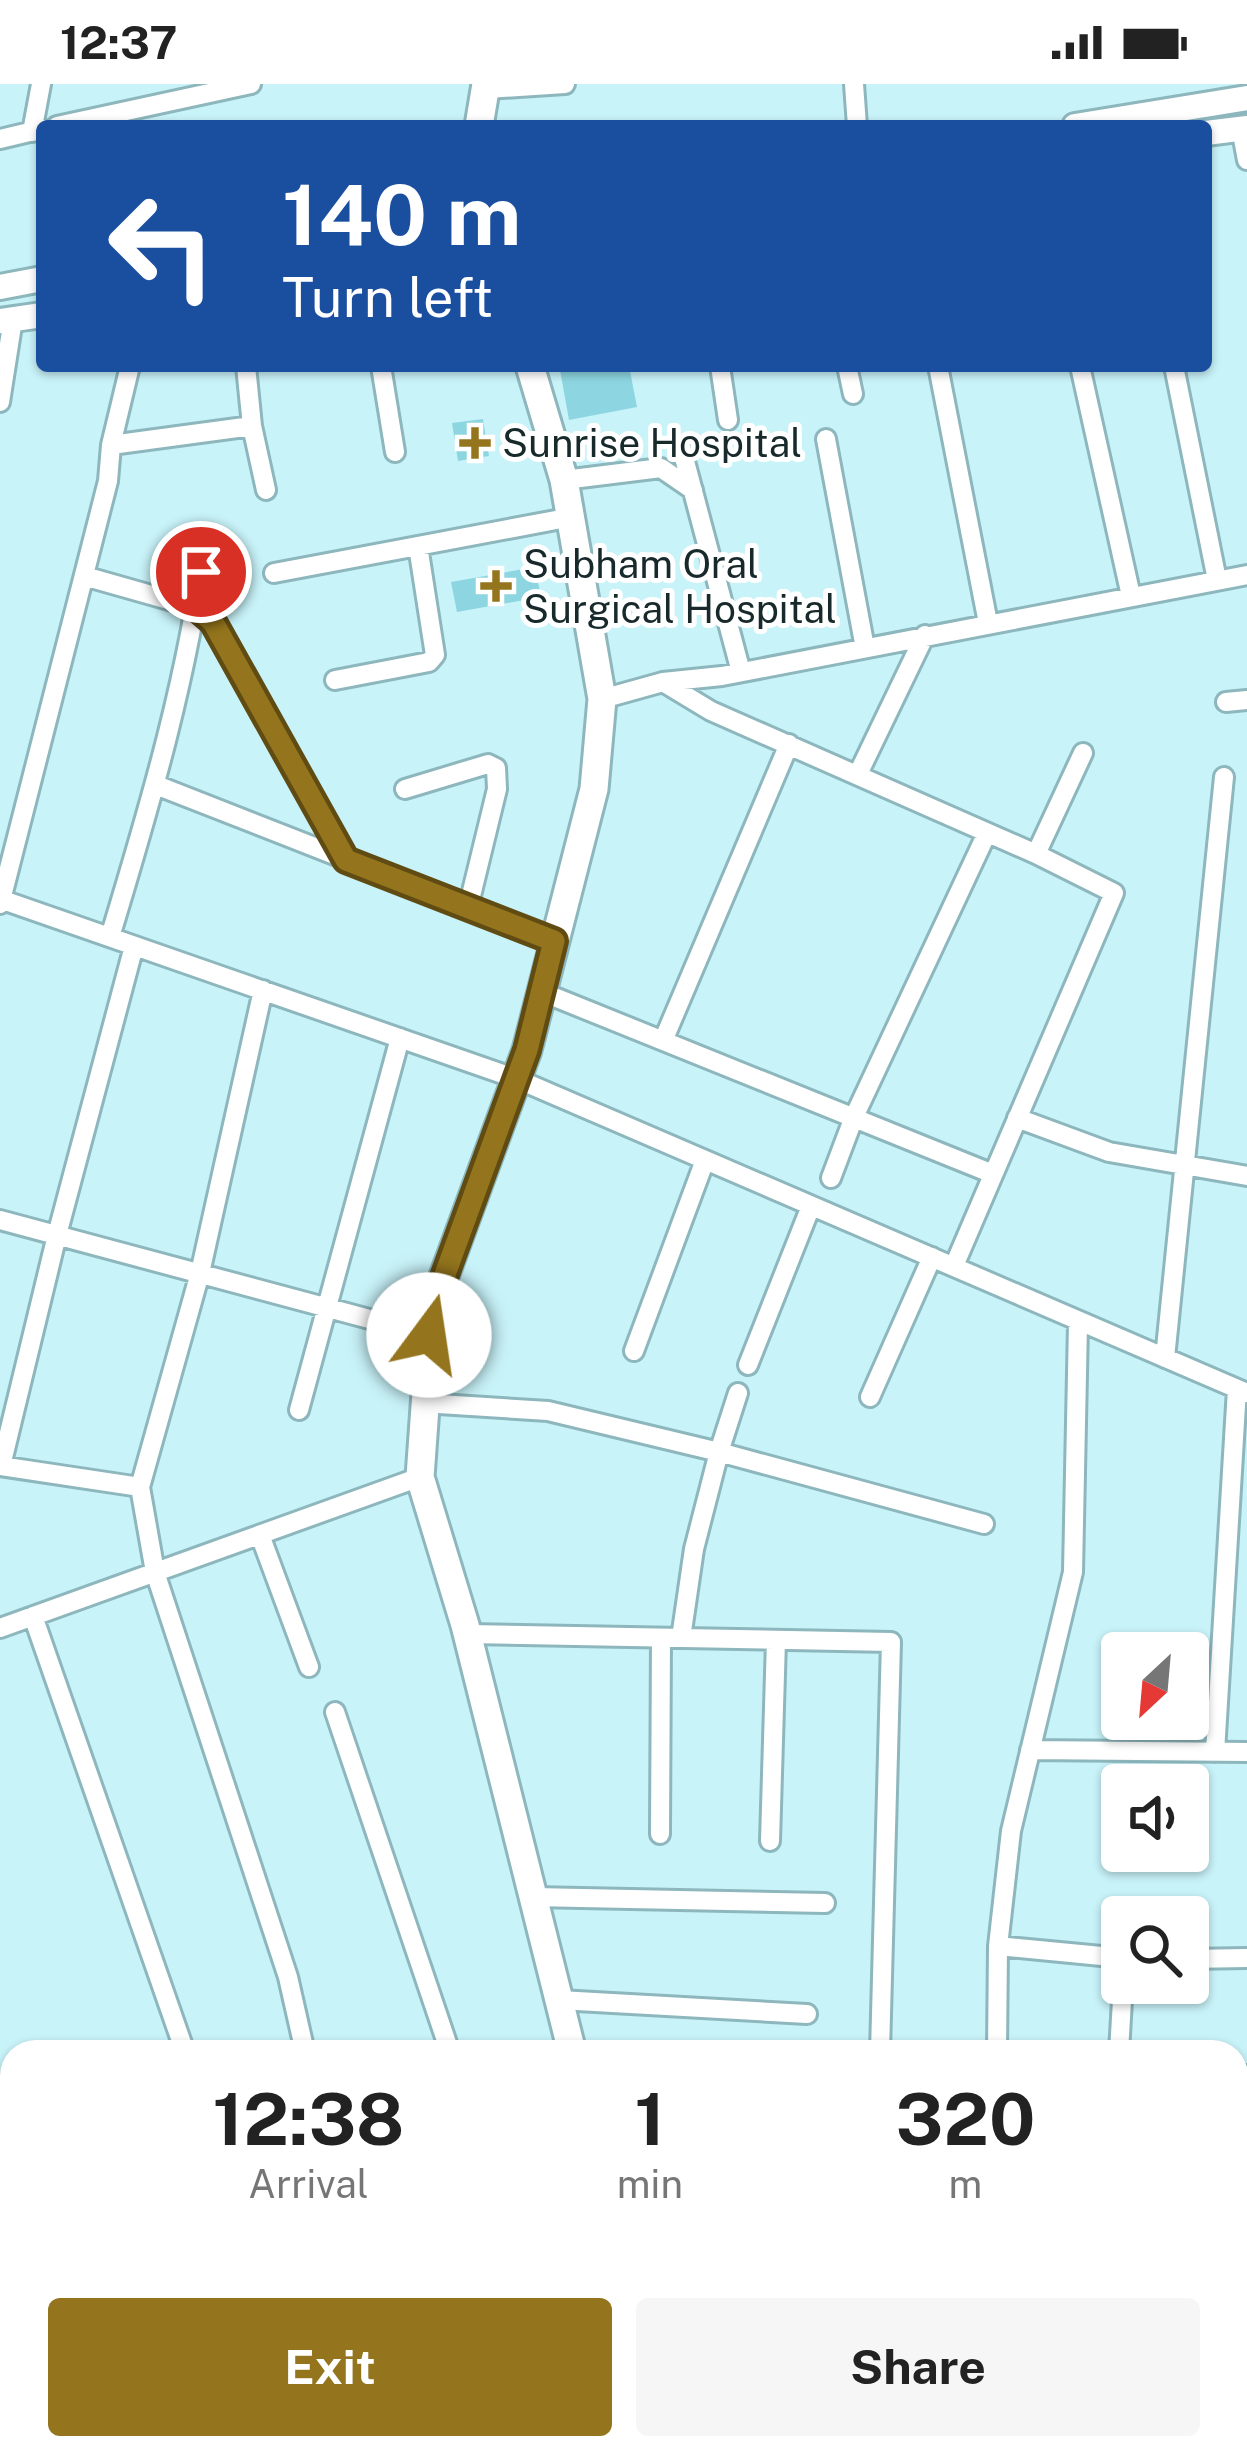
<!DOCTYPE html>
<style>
body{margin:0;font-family:"Public Sans",sans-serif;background:#f6f6f6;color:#222;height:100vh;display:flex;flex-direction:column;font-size:45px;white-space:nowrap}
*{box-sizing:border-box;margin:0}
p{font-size:39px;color:#767676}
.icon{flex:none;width:66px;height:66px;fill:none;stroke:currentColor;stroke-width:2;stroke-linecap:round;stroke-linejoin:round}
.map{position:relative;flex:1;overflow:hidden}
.drawer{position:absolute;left:0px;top:1956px;width:1248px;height:420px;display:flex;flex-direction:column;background:#fff;border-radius:36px 36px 0 0;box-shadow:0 3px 9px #0004}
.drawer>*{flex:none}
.top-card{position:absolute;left:36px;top:36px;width:1176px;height:252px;border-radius:12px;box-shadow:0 3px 9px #0004;background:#1a4fa0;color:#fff;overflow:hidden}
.needle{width:78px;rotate:206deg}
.tools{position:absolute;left:1101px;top:1548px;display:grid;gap:24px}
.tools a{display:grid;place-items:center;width:108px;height:108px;border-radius:12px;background:#fff;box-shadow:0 3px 9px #0004;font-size:60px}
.pin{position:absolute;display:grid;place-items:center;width:102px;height:102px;color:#fff;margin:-51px;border:6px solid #fff;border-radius:50%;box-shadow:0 3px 12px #0007}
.me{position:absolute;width:132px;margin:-66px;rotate:14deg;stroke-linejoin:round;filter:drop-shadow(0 0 9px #0008)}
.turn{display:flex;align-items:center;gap:42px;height:252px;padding:0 48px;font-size:54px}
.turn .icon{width:156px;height:156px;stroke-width:2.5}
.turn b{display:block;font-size:84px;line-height:102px}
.eta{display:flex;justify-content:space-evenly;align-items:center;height:204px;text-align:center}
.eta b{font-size:72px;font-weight:700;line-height:84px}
.primary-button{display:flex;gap:24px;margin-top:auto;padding:24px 48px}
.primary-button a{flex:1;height:138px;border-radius:12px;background:#94751d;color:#fff;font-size:48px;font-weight:700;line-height:138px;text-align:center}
.primary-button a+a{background:#f6f6f6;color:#222}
.status{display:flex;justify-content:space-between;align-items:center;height:84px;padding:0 60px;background:#fff;direction:ltr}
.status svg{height:33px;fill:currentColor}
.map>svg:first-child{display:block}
.building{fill:#8dd6e1}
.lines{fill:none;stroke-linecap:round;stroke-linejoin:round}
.minor-casing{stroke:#8db7bd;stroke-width:24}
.tertiary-casing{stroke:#8db7bd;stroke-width:30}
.secondary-casing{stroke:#8db7bd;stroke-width:33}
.minor{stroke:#fff;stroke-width:18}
.tertiary{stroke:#fff;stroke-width:24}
.secondary{stroke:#fff;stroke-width:27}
.route-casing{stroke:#604c13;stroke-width:30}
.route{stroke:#94751d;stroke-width:21}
.poi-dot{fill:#94751d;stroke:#fff;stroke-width:4.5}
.labels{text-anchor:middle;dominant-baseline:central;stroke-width:10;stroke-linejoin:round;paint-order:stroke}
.poi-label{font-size:39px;fill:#18292b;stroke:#fff;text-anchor:start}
</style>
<div class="status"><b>12:37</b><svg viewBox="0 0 49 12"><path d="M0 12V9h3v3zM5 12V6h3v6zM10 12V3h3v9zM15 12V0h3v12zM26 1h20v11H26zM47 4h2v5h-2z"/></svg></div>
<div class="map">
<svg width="1247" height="2376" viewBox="0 0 1247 2376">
<rect width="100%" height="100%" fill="#c8f3f9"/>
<path class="building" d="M584,282h45l8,41 -68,13 -9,-50z
M483,335l6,37 -31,5 -6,-38z
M535,483l6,30 -84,15 -6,-30z"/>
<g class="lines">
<defs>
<path id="minor" d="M854,0l3,42
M486,5l79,-5
M57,42l194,-42
M1241,44l6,32
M32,48l9,-48
M0,55l42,-10
M381,282l14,86
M720,282l8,54
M847,282l6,28
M938,282l50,257
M1080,282l51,230
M1174,282l43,214
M0,318l13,-83
M252,342l14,64
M826,355l39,209
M111,361l141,-19 -6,-60
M682,366l59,222
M564,396l97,-12 32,22
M274,489l298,-56
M84,492l113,32 16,14 133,238
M335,596l94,-18 6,-7 -17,-109
M663,598l48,29 325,143 78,39 -160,373
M602,615l61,-17 59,-6 525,-101
M1226,618l21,-2
M858,690l67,-139
M156,701l398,156
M405,705l83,-25 8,4 1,21 -29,119
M1036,770l47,-101
M0,815l517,180 730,314
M0,820l108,-423 3,-36 19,-79
M110,853c40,-132 79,-264 96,-402
M542,908l451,182
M663,957l126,-297
M1017,1034l92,34 138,24
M831,1094l23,-61 133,-284
M0,1136l429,115
M634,1267l71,-191
M1165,1274l59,-581
M748,1281l63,-159
M738,1309l-19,59 265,72
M870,1313l62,-140
M423,1319l125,8 171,41 -25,97 -13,89
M299,1326l101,-372
M0,1382l140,21 15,85 133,405 17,75
M1,1382l56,-231 77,-289
M140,1403l60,-214 63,-283
M260,1451l49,132
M33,1532l152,436
M0,1544l420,-151
M468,1550l423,8 -11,410
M335,1628l115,340
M1030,1666l217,2
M1215,1668l22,-363
M660,1750l1,-196
M770,1757l6,-201
M533,1813l292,6
M998,1862l124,12
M1188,1875l59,-1
M559,1916l248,14
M997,1968l1,-106 13,-115 62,-259 5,-249
M1119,1968l4,-69
M1236,1990l11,1
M0,2147l4,-104
M0,2248l12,1
M1236,2256l11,-1
M0,2337l12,1
M858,2364l3,12
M985,2364l1,12
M509,2367l2,9
M91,2376l1,-12
M175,2376l1,-12
M276,2376l1,-12
M1081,2376v-12"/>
<path id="tertiary" d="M1075,42l172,-28
M1206,49l41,-5
M0,203l42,-8
M0,237l42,-6"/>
<path id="secondary" d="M479,42l7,-42
M530,282l34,114 38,219 -8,90 -67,261 -95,259 -12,168 45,148 107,427
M679,2364l3,12"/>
</defs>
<use href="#minor" class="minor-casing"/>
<use href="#tertiary" class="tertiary-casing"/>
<use href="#secondary" class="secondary-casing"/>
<use href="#minor" class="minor"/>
<use href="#tertiary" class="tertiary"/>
<use href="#secondary" class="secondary"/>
</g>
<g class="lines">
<defs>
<path id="route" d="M201,488l-4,36 16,14 133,238 208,81 -27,109 -95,260 -3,25"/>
</defs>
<use href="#route" class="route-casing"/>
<use href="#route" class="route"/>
</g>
<g class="poi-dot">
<path d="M469 341h12v12h12v12h-12v12h-12v-12h-12v-12h12z"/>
<path d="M490 484h12v12h12v12h-12v12h-12v-12h-12v-12h12z"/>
</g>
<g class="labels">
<g class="poi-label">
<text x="502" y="359">Sunrise Hospital</text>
<text x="523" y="480">Subham Oral<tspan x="523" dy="45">Surgical Hospital</tspan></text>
</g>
</g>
</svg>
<div class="tools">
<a><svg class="needle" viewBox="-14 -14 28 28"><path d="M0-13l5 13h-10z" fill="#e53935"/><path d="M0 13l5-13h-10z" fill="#767676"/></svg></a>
<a><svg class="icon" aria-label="sound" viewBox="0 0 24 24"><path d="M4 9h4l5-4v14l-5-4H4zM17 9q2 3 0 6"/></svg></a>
<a><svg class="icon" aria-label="search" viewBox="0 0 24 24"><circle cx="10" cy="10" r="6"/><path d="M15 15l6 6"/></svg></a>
</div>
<div class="pin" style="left:201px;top:488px;background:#d93025"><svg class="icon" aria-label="arrive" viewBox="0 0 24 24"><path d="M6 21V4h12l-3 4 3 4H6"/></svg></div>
<svg class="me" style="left:429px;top:1251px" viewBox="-20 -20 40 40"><circle r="19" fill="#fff"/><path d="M0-13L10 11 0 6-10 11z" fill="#94751d"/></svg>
<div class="top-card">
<div class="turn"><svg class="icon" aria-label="left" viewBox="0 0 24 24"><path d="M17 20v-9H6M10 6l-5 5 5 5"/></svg><div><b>140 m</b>Turn left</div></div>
</div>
<section class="drawer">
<div class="eta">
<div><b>12:38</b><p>Arrival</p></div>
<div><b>1</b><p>min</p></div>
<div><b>320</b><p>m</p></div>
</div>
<div class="primary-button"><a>Exit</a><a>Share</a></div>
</section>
</div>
